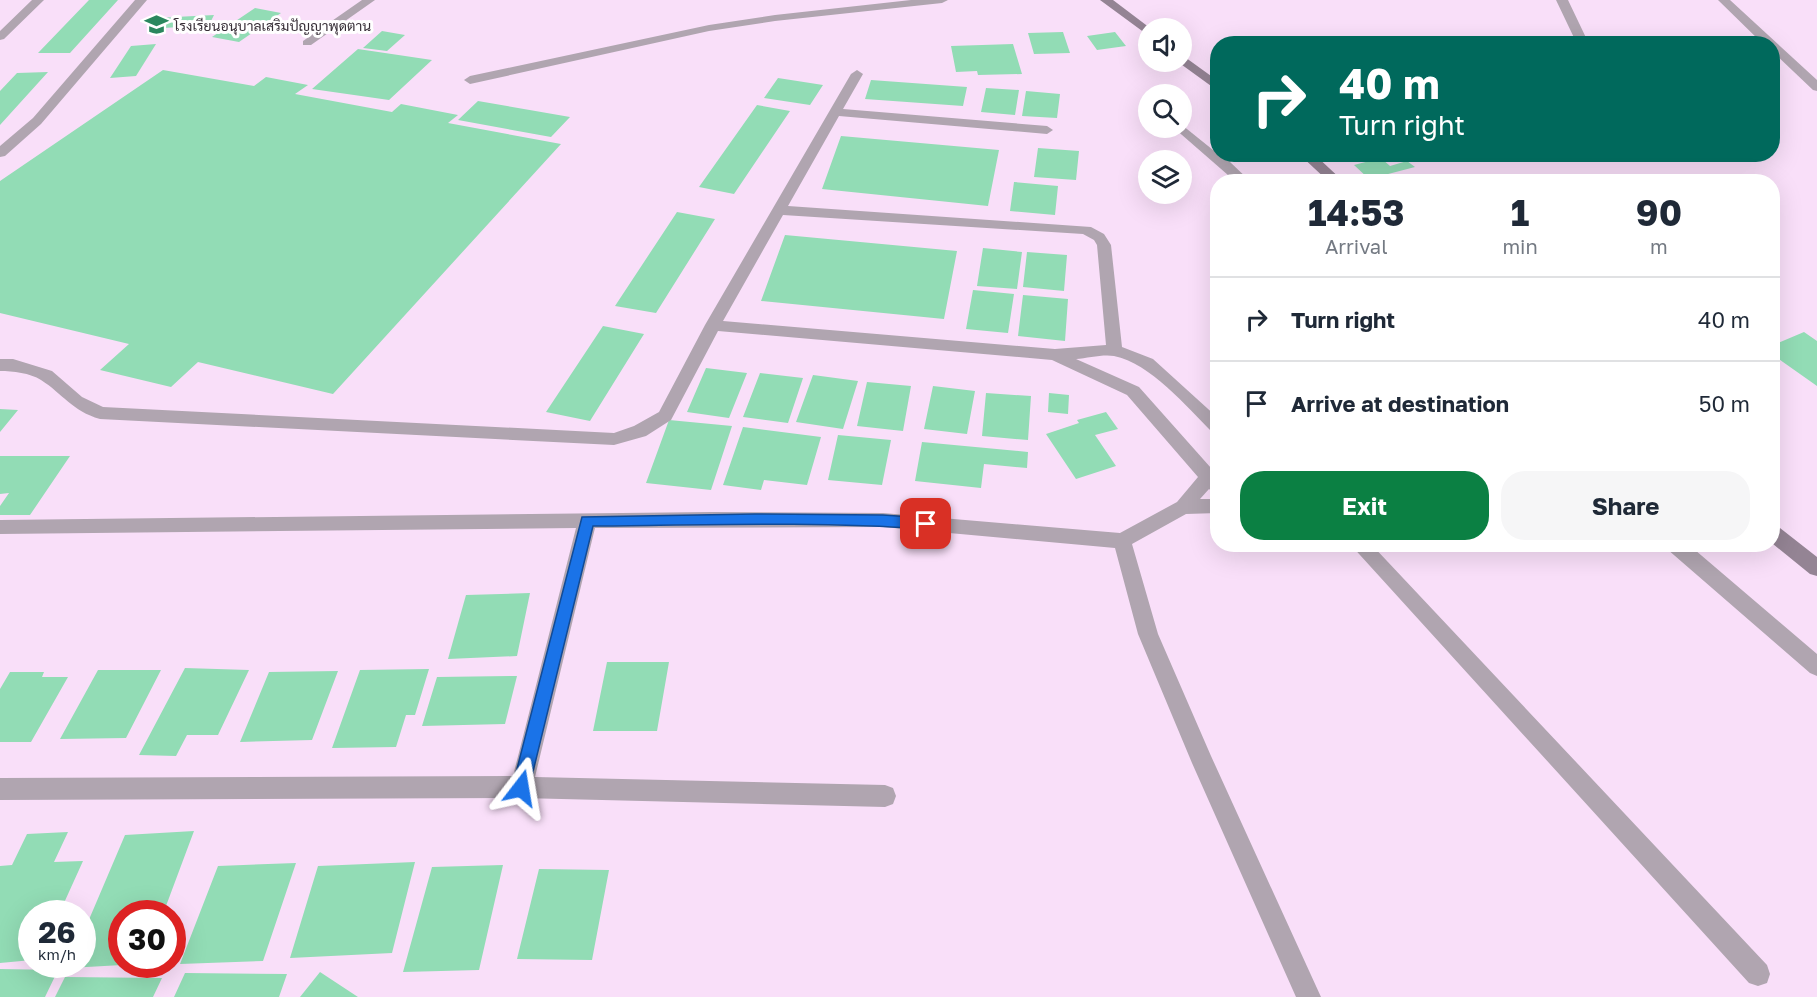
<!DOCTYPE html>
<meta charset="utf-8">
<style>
body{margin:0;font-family:"Golos Text",Sarabun,sans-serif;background:#f6f6f7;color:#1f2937;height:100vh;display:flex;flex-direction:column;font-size:22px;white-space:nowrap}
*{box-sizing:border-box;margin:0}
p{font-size:20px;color:#747a83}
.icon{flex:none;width:33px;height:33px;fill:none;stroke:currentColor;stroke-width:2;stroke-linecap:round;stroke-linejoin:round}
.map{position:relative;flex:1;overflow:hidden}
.panel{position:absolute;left:1210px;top:174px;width:570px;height:378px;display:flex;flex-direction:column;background:#fff;border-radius:24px;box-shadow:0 6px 24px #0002}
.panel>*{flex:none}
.hud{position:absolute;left:1210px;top:36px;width:570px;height:126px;border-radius:24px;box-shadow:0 6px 24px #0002;background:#00695c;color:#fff;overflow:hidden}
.buttons{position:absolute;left:1138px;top:18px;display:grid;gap:12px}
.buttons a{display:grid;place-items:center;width:54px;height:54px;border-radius:50%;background:#fff;box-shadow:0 6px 24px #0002;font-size:30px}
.speed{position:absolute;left:18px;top:900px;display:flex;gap:12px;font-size:30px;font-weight:700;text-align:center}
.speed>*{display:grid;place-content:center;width:78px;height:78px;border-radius:50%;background:#fff;box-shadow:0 6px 24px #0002;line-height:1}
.speed small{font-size:15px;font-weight:400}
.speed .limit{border:9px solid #d22;background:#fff;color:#111}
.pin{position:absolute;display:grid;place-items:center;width:51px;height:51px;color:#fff;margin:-26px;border-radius:12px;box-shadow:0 3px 9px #0006}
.me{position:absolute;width:66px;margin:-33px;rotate:14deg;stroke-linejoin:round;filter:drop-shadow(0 0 4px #0008)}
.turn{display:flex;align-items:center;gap:21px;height:126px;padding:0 30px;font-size:27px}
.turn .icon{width:78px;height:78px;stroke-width:2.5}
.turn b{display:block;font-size:42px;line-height:51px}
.eta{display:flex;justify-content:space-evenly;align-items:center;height:102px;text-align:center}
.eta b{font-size:36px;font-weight:700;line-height:42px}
.action{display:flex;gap:12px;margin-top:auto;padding:12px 30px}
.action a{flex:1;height:69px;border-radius:24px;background:#0b8043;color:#fff;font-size:24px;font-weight:700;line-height:69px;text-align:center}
.action a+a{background:#f6f6f7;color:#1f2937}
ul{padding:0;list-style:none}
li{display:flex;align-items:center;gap:18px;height:84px;padding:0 30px;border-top:2px solid #e0e1e3}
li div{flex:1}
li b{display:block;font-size:22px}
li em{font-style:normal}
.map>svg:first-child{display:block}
.building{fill:#92dcb5}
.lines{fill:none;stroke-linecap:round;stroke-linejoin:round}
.lane{fill:#b0a5b0;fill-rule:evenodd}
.street{fill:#b0a5b0;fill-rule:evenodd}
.secondary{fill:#948494;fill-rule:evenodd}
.route{fill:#1a73e8;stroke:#114b97;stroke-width:1.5}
.labels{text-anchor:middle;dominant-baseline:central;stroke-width:6;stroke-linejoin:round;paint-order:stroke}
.far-poi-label{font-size:14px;fill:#362d36;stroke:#fff;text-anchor:start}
</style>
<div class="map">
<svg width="1817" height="997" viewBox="0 0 1817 997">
<rect width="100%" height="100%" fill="#f9dff9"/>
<path class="building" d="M89,0h29l-48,53h-32z
M255,8l26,5 -42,29 -27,-5z
M214,15l-5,10 -60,4 7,-11z
M382,31l23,4 -18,16 -24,-3z
M1063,32l7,21 -36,1 -6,-21z
M1115,32l11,14 -29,4 -10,-14z
M156,44l-20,32 -26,2 21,-32z
M1013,44l9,30 -44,1 -1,-4 -21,1 -5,-26z
M358,49l74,11 -43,40 -77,-11z
M163,70l91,16 12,-9 42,8 -13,9 97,18 9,-8 57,11 -10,8 113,21 -228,250 -135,-32 -27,25 -71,-17 29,-26 -129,-31v-132z
M48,72l-48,53v-34l17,-18z
M778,78l45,7 -13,20 -46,-7z
M871,80l96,7 -4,19 -98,-7z
M986,88l33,2 -4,25 -34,-3z
M1026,91l34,3 -3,24 -35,-2z
M478,101l92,16 -19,20 -93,-17z
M757,105l33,6 -56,83 -35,-7z
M841,136l158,14 -11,56 -166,-17z
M1038,148l41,3 -3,29 -42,-3z
M1381,158l9,8 17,-5 8,6 -46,12 -15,-14z
M1014,182l44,4 -3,29 -45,-4z
M677,212l38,7 -59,94 -41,-7z
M785,235l172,16 -13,68 -183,-18z
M983,248l39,4 -5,37 -40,-3z
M1027,252l40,3 -3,36 -41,-4z
M973,290l41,4 -6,39 -42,-4z
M1023,295l45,4 -3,42 -47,-5z
M603,326l41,8 -54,87 -44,-9z
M1804,332l13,9v45l-44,-31v-10z
M706,368l41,5 -18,45 -42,-6z
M760,373l43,5 -15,45 -45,-6z
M813,375l45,6 -15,48 -47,-7z
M867,382l44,4 -8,45 -46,-5z
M933,386l42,5 -8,43 -43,-5z
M986,393l45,3 -3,44 -46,-4z
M1049,393l20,2 -1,19 -20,-2z
M0,409l18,1 -18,22z
M1106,412l12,17 -23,6 21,31 -40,13 -30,-45 33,-11 -2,-3z
M669,420l63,6 -21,64 -65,-7z
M743,427l78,10 -14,48 -43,-5 -3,10 -38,-5z
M838,435l53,5 -9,45 -54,-5z
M922,442l106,10 -1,16 -43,-4 -3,24 -66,-7z
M0,456h70l-40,59h-30v-9l9,-13 -9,1z
M530,593l-13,63 -69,3 18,-64z
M607,662h62l-12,69h-64z
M185,668l64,2 -31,65h-31l-11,21 -37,-1z
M429,669l-14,46h-9l-10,32 -64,1 28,-78z
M98,670h63l-35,68 -66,1z
M338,671l-26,69 -72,2 29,-70z
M10,672h34l-2,5h26l-37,65h-31v-53z
M517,676l-12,48 -83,2 15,-49z
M194,831l-31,83h-41v51l-53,3 2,-4h11v-28l43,-101z
M68,832l-14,30 29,-1 -24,53h-27v46l-32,3v-97l12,-1 15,-31z
M415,862l-23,91 -102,5 28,-92z
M296,863l-33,98 -83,3 38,-98z
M503,865l-24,105 -76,2 29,-105z
M539,869l70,1 -17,90 -75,-1z
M0,969l58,1 -13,27h-45z
M320,972l38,25h-58z
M185,973l102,1 -8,23h-105z
M65,977l97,1 -9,19h-98z"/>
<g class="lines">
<path class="lane" d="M135,0h12l-106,124 -36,32 -5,1v-11l33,-28z
M362,0h13l-64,45h-8v-4z
M911,0h37l-6,3 -167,18 -66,10 -239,53 -6,-4 6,-4 239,-51 66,-10z"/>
<path class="street" d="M32,0h12l-40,39 -4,1v-9z
M1556,0h12l21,44h-12z
M1718,0h12l87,80v11l-4,-1 -40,-38v-8h-10z
M857,70l6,4 -20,35 204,17 6,4 -6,4 -208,-18 -51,90 303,21 13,7 7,11 11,102 31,12 65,59v16l-6,-2c-25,-25 -62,-69 -98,-76 -11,-2 -26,2 -38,3l63,28 72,81 7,-2v29l-9,-6 -9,10h18v14l-32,1 -54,30 26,90 53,122 110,241h-25l-104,-234 -54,-129 -23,-86 -232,-21 -288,1 -60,249 350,8 8,3 3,8 -3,8 -8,3 -364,-9 -521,2v-22l513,-2 63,-248 -576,6v-14l712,-8 171,1 237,20 57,-31 21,-25 -71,-82 -75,-35 -334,-29 -47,89 -25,16 -32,9 -514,-26c-28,-8 -37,-25 -59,-39 -11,-7 -28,-9 -41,-9v-12h13l39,12 30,26 21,10 511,26 20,-7 25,-14 46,-87 146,-251zM783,215l300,19 11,6 3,5 9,100 -51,4 -332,-28z
M1182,125l36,29h29l-17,8 21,20h-15l-62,-54h8z
M1350,544h21l396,421 3,9 -3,9 -9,3 -9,-3z
M1665,544h23l129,110v22l-7,-3 -143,-124z"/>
<path class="secondary" d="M1100,0h13l37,28 -1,8z
M1182,55l36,26v10l-40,-29h4z
M1299,154h15l30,28h-15z
M1773,526l7,2 37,29v19l-7,-2 -37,-30z"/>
</g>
<path class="route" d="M755,514l128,1 43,3 5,2 2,4 -2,3 -5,2c-111,-8 -222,-4 -333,-3l-64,262 -2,5 -6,3 -6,-3 -3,-5 70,-271z"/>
<defs>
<symbol id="school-bare" viewBox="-9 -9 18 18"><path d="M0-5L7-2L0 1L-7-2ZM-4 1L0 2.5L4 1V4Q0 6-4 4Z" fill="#2a875e" stroke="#fff" stroke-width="2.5" paint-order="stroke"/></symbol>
</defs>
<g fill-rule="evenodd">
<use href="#school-bare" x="140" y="8" width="33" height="33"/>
</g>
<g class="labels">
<g class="far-poi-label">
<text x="174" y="25">โรงเรียนอนุบาลเสริมปัญญาพุดตาน</text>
</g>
</g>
</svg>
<div class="buttons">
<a><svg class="icon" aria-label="sound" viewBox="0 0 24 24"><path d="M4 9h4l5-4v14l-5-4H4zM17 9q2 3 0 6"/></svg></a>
<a><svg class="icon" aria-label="search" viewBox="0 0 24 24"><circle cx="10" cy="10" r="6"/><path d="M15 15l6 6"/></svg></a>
<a><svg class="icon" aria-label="layers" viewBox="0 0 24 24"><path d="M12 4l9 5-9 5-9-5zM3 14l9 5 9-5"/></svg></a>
</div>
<div class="speed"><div>26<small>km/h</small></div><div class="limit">30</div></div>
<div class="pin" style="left:926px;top:524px;background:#d93025"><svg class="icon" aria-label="arrive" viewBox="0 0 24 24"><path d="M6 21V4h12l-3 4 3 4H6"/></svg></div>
<svg class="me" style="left:521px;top:788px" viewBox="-20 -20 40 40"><path d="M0-17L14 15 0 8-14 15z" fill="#1a73e8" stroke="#fff" stroke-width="4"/></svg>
<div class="hud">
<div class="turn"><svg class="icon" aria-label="right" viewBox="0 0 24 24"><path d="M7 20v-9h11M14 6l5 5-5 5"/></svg><div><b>40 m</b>Turn right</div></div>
</div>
<section class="panel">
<div class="eta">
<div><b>14:53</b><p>Arrival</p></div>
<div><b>1</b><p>min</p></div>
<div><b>90</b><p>m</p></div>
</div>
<ul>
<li><svg class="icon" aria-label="right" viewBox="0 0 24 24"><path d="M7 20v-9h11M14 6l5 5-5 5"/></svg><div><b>Turn right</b></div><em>40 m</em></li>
<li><svg class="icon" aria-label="arrive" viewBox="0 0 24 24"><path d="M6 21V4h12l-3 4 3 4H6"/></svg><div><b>Arrive at destination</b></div><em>50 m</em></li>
</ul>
<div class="action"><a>Exit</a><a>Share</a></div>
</section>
</div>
